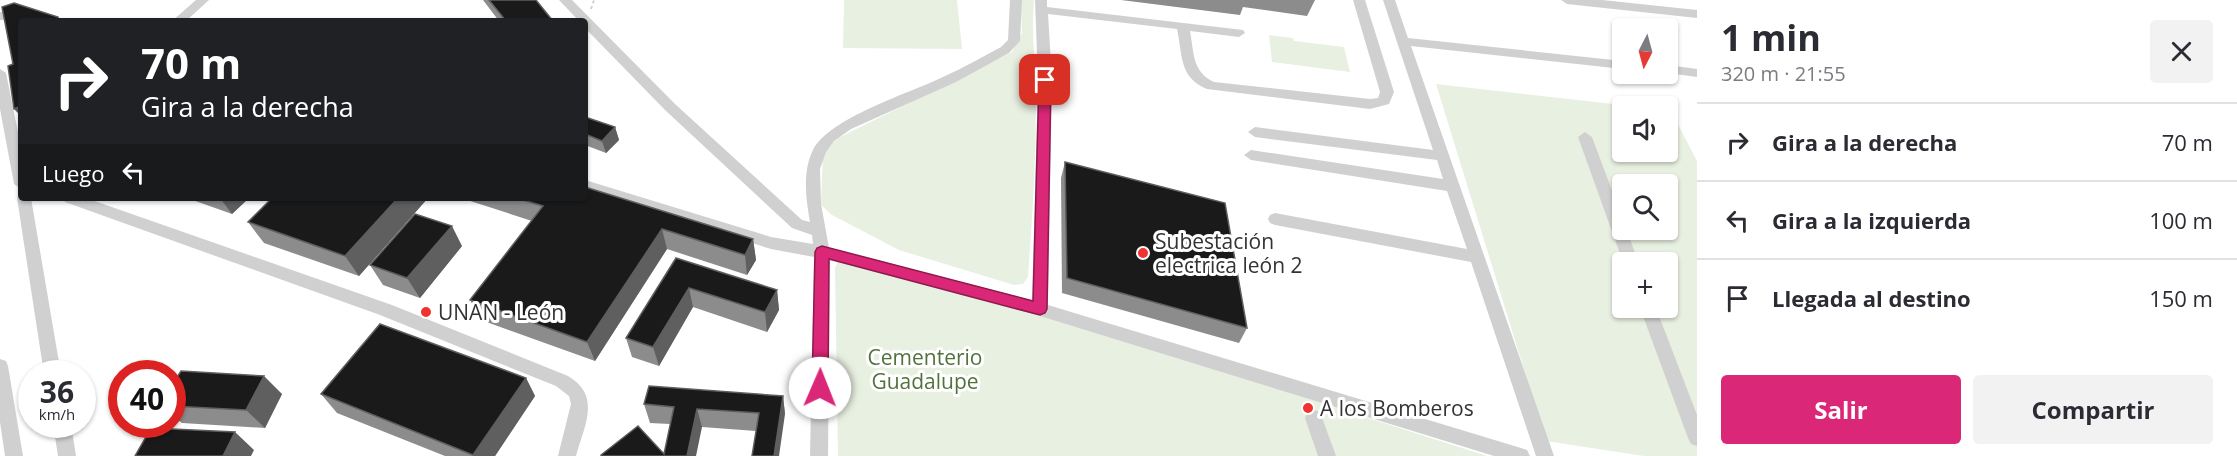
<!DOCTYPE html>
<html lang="es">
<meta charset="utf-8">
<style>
body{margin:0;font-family:"Open Sans",sans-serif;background:#f2f2f3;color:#2b2b33;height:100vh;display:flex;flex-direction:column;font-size:22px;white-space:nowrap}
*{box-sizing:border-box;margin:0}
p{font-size:20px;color:#7c7c81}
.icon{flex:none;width:33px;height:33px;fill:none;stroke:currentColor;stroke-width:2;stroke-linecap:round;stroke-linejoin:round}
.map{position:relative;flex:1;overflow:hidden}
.panel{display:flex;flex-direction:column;background:#fff;width:540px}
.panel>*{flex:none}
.top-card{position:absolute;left:18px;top:18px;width:570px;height:183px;border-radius:6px;box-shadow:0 2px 4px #0004;background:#202124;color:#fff;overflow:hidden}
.needle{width:39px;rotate:186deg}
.tools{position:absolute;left:1612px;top:18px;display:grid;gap:12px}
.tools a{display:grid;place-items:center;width:66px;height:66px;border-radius:6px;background:#fff;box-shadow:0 2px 4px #0004;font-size:30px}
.speed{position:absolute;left:18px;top:360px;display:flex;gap:12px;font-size:30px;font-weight:700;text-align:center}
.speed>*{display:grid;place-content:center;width:78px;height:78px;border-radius:50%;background:#fff;box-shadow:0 2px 4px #0004;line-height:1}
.speed small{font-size:15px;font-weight:400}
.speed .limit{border:9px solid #d22;background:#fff;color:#111}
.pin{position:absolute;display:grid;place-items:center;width:51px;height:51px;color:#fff;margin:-26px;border-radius:12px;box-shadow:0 3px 9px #0006}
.me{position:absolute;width:66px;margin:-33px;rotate:1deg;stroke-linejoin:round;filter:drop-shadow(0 0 4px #0008)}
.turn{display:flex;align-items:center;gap:21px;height:126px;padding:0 24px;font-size:27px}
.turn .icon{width:78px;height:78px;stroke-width:2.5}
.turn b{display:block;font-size:42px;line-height:51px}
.then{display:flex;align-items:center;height:57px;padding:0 24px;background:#0003;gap:12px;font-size:22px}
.round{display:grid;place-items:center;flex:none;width:63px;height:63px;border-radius:6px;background:#f2f2f3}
.summary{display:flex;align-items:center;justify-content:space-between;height:102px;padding:0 24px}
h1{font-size:36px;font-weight:700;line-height:45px}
.button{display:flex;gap:12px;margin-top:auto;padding:12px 24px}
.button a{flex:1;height:69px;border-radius:6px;background:#db2777;color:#fff;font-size:24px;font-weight:700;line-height:69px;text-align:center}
.button a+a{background:#f2f2f3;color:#2b2b33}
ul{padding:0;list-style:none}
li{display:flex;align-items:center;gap:18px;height:78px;padding:0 24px;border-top:2px solid #e1e1e2}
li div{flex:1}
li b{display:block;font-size:22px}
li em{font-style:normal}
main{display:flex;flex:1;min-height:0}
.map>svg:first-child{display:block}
.green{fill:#e8f0e1;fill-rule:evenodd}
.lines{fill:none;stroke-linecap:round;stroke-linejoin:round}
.path{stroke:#d0d0d0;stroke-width:2;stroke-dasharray:3 3;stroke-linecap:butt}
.minor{fill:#d0d0d0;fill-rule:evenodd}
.wall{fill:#8c8c8c}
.shaded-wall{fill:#5f5f5f}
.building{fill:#1a1a1a;stroke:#5f5f5f;stroke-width:1.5}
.route{fill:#db2777;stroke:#8e194d;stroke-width:1.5}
.poi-dot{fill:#ee3331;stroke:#fff;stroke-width:2}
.labels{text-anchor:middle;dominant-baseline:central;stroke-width:6;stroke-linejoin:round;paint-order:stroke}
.poi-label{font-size:21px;fill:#333;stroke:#fff;text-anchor:start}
.park-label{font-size:21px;fill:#51723d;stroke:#fff}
</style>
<main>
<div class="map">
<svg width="1697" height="456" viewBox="0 0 1697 456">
<rect width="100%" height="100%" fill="#fff"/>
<path class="green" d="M844,0h113l5,49 -119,-1z
M1021,0h13c-3,35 2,71 2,106 0,57 -4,114 -8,171l-5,7 -9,1 -115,-35 -67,-35 -11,-10 2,-53 15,-14 174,-86 10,-19z
M1269,35l24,3 1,3 50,6 6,25 -78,-10z
M1436,84l195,22h-8v46h45v-41h3l26,50v295h-53l-98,-15zM1623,184h45v46h-45zM1623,262h45v46h-45z
M840,255l167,47 480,154h-649l-3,-188z"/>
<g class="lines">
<path class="path" d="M591,9l3,-9"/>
<path class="minor" d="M196,0h13l-23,21h-14z
M559,0h13l103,104 127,116 8,2c-4,-23 -8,-50 3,-72 16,-32 97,-57 130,-73 20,-9 39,-20 58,-30l7,-7 2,-40h12l-2,41 -11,12 -53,29 -105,47 -17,12 -8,11 -6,17 1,35 8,44 203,52 6,-220 -3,-80h12v7l196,23 2,3 -6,4 -49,-6c4,21 2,41 24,51l156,17 8,-1 2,-6 -27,-92h12l29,92 -5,12 -19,5 -163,-20c-28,-12 -24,-32 -30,-60l-129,-15 4,66 -4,225 473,143 6,2 3,6h-36l-454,-140 -210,-56 -2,196h-18l4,-199 -43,-8 -186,-59v-10l186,57 42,7 -1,-9 -20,-7 -127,-118 -80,-82v-7h-6z
M1383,0h12l13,38 215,23v8l-212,-23 143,410h-18l-65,-194 -196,-37 -5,-2 -2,-4 2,-4 5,-2 192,36 -20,-58 -196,-31 -7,-5 7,-5 192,29 -6,-19 -182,-23 -7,-5 7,-5 178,23z
M1561,0h41l95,10v8l-130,-14z
M17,11l34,6 6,4 -57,-1v-8z
M1668,65l29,4v8l-29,-4z
M0,69l6,4 15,74v42l-7,-5 -14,-75z
M1585,132l7,5 31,83v10h4l11,32h-15l-45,-125z
M21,193v5h10l30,176h-17l-27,-176z
M63,198h23l306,107 176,71c34,20 16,50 8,80h-18l13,-52 -2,-8 -13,-10 -176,-71 -315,-113z
M1640,308h16l41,107v31l-6,-2 -3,-6z
M0,359l6,2 2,5 15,90h-18l-5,-34z
M1314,410l6,2 16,44h-18l-13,-38 3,-6z
M53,424h18l5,32h-18z"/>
</g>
<path class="wall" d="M483,0h53l17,21h-54z
M1121,0h194l-8,16 -64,-9 -3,8z
M585,117l30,10 4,13 -13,13 -21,-8z
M1065,162l182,166 -8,15 -177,-50 -1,-115z
M187,198h62l-17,16z
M272,198h156l-69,78 -95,-33 -16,-21z
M461,198h124l168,41 3,21 -9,15 -80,-26 -72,112 -114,-41 -11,-20 62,-79z
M462,246l-42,52 -37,-13 -13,-20z
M676,258l101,32 2,20 -12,22 -74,-25 -34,59 -27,-9 -6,-19z
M526,378l9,18 -40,60h-50l-108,-43 -16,-19z
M172,385l110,9 -17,34 -83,-5 -10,-8z
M783,396l2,18 -29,17 -54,-4 -38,27 6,-30 -20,-1 -6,-19z"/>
<path class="shaded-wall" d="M21,106v10l-7,-7z
M615,127l4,13 -13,13 -4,-12z
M220,198h29l-17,16z
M398,198h30l-69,78 -14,-20z
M452,226l10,20 -42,52 -13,-20z
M662,229l5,20 -72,112 -8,-19z
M753,239l3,21 -9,15 -2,-20z
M689,288l4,19 -34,59 -6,-19z
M777,290l2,20 -12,22 -2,-20z
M264,376l18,18 -17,34 -19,-18z
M526,378l9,18 -40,60h-21l-1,-1z
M783,396l2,18 -6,42h-5z
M697,409l5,18 -6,29h-9z
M235,432l19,18 -3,6h-28z"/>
<path class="building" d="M489,0h47l17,21h-47z
M14,3l44,14 1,4h-38v85l-7,3 -6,-43 5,-2 -11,-57z
M585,117l30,10 -13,14 -17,-7z
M1065,162l160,41 22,125 -180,-50z
M585,187l168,52 -8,16 -83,-26 -75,113 -117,-42 73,-94 -26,-8h68z
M272,198h126l-53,58 -97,-34z
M415,214l37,12 -45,52 -37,-13z
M676,258l101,32 -12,22 -76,-24 -36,59 -27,-9z
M380,324l146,54 -53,77 -152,-61z
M181,371l83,5 -18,34 -74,-4v-21z
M649,386l134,10 -9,60h-22l7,-43 -62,-4 -10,47h-86v-1l37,-29 26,28 10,-47 -30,-3z
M151,428l84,4 -12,24h-88z"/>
<path class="route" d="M1045,76l6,4 -4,229 -2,4 -5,2 -211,-56 -1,129 -2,5 -6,2 -5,-2 -3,-5 3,-136 2,-4 5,-2 211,55 6,-221z"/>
<g class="poi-dot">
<circle cx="1143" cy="253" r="6"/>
<circle cx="426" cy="312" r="6"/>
<circle cx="1308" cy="408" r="6"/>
</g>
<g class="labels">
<g class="poi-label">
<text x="1155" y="241">Subestación<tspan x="1155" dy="24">electrica león 2</tspan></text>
<text x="438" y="312">UNAN - León</text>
<text x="1320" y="408">A los Bomberos</text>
</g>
<g class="park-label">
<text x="925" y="357">Cementerio<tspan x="925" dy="24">Guadalupe</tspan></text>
</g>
</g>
</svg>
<div class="tools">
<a><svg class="needle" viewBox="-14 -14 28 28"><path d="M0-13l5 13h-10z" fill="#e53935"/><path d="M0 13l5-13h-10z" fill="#7c7c81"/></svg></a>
<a><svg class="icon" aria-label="sound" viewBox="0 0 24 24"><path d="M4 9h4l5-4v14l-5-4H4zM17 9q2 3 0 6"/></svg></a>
<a><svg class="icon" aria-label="search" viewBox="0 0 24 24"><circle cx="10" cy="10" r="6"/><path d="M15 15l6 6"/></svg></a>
<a>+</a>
</div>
<div class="speed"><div>36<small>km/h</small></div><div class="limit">40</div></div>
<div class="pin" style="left:1045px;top:80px;background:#d93025"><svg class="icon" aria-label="arrive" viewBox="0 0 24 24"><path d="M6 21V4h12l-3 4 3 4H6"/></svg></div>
<svg class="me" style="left:820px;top:388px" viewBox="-20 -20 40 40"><circle r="19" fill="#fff"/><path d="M0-13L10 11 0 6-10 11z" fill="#db2777"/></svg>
<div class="top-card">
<div class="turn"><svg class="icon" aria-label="right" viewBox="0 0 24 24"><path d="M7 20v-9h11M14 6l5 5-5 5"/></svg><div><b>70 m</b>Gira a la derecha</div></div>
<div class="then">Luego<svg class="icon" aria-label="left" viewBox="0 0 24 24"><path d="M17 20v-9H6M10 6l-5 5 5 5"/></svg></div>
</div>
</div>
<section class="panel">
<div class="summary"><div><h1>1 min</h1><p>320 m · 21:55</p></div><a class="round"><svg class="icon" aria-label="close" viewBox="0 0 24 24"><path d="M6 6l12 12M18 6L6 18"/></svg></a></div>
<ul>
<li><svg class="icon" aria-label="right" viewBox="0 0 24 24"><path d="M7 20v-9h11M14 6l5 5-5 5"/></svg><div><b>Gira a la derecha</b></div><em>70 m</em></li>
<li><svg class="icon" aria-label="left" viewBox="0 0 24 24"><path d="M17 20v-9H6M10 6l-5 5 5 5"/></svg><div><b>Gira a la izquierda</b></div><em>100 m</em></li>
<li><svg class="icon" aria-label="arrive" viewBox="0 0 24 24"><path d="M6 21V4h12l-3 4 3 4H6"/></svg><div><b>Llegada al destino</b></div><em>150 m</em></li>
</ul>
<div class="button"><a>Salir</a><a>Compartir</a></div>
</section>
</main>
